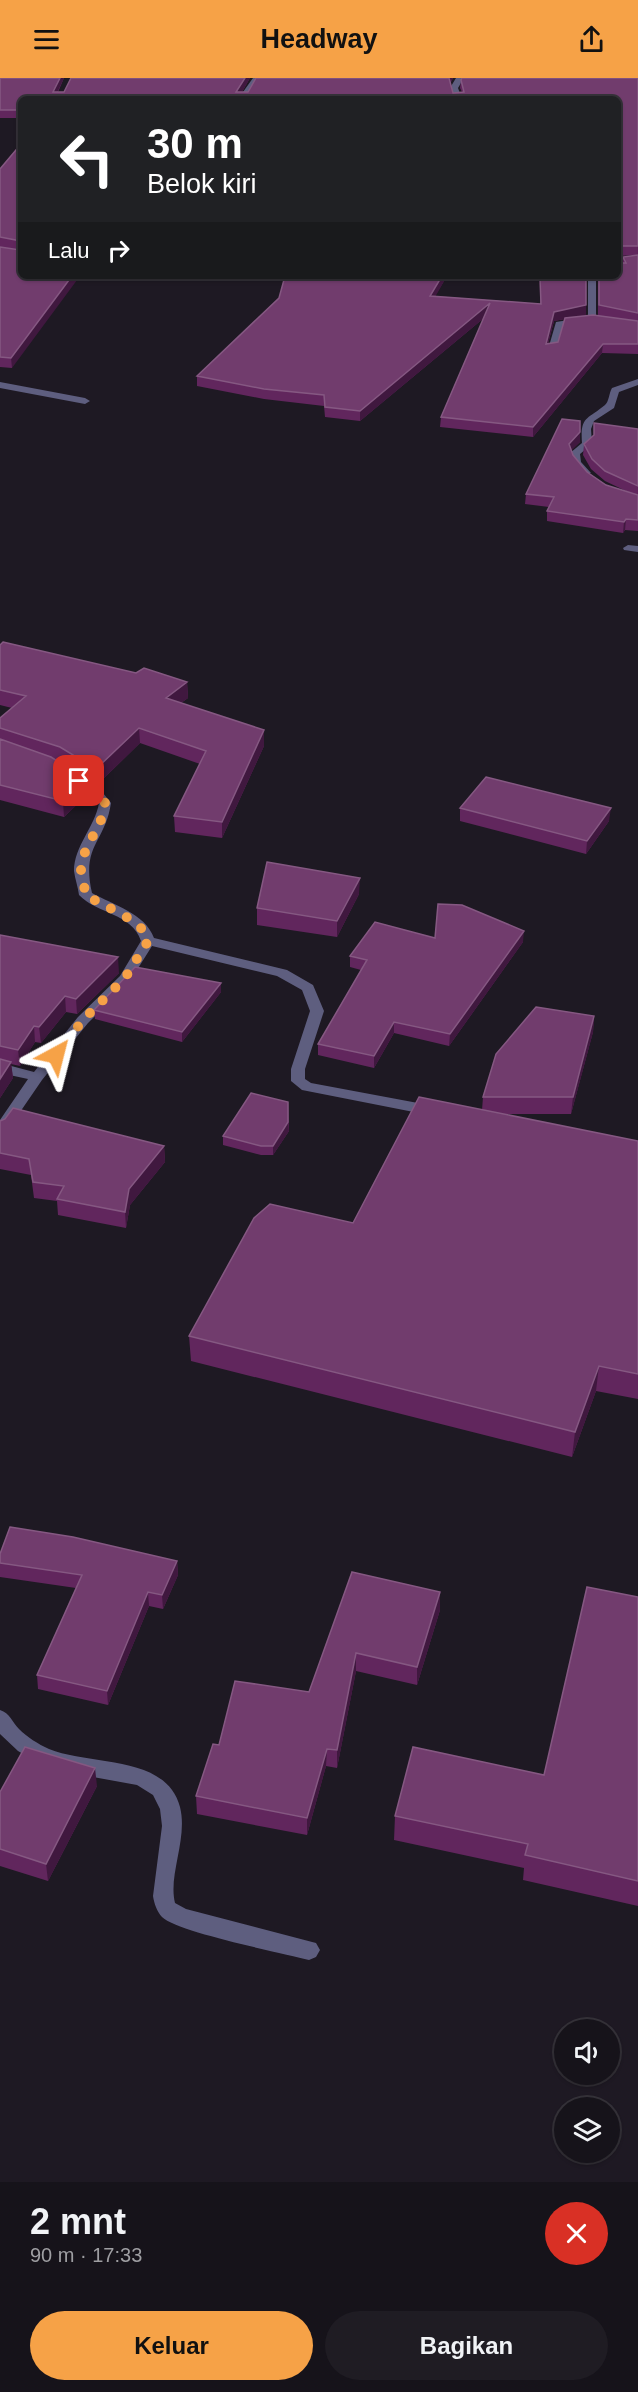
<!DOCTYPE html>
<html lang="id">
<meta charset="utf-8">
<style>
body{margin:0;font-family:Arial,sans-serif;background:#1f1c23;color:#f1f3f6;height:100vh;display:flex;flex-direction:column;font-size:22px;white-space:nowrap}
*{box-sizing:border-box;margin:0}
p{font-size:20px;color:#9e9ea2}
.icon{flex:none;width:33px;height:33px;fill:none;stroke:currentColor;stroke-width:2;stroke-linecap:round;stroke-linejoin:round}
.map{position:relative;height:2104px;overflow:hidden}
.details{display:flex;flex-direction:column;background:#16131a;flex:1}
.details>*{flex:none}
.banner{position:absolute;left:18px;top:18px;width:603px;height:183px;border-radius:9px;box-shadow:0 2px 4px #0004,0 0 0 2px #353239;background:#202124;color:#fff;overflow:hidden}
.controls{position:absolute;left:554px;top:1941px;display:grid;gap:12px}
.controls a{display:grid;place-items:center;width:66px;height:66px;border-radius:50%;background:#16131a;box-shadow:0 2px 4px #0004,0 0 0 2px #353239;font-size:30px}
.pin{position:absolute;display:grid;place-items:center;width:51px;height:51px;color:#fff;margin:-26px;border-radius:12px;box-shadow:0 3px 9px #0006}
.me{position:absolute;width:66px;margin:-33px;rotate:38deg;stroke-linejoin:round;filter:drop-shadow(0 0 4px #0008)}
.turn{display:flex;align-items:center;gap:21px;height:126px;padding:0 30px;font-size:27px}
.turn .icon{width:78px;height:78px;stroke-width:2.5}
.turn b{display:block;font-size:42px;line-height:51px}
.then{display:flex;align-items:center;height:57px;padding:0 30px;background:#0003;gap:12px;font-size:22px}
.round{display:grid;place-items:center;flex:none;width:63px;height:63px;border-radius:32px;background:#1f1c23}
.overview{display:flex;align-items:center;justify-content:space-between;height:102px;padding:0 30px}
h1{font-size:36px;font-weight:700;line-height:45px}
.action{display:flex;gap:12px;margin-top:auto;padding:12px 30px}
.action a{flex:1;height:69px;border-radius:36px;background:#f6a247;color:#111;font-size:24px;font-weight:700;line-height:69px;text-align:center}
.action a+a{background:#1f1c23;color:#f1f3f6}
header{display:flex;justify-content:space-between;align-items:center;height:78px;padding:0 30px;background:#f6a247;color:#111;font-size:27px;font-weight:700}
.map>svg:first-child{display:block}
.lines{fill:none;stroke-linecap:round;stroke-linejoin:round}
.minor{fill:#5e5e7f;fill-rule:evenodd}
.wall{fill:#61265d;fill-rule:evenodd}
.shaded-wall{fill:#40183f}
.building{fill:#713c6d;stroke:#855882;stroke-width:1.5}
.route{stroke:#f6a247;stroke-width:10;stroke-dasharray:0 18}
</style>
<header><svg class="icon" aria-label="menu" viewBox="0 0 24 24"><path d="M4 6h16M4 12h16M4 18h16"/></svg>Headway<svg class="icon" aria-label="share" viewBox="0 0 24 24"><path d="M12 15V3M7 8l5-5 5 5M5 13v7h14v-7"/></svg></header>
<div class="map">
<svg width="638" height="2104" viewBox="0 0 638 2104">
<rect width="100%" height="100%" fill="#1e1923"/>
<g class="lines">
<path class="minor" d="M253,0h8l-15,21h-8z
M456,0h8l-6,10 4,11h-8l-4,-11z
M638,179v6l-20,1v-6z
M588,198h8v43l-33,7 -8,25 -8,2 9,-31 32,-5z
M638,301v6l-19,7 -5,16 -20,13 -3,8 1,15 -12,10 1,8 10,11 -9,2 -11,-12 -1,-10 12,-10c-2,-27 5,-23 23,-38 4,-3 4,-12 7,-17z
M0,304l85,16 5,3 -5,3 -85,-16z
M628,467l10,1v6l-14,-2 -1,-2z
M70,694l29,16 12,15c-6,40 -30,42 -19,90 21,12 53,20 62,45l133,32 26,15 11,26 -19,58v10l6,4 123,23 7,5 -2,3 -5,2 -132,-26 -11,-9v-12l19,-58 -8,-21 -25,-14 -125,-30 -22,35 -42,42 -46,57 -37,54 -5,2v-16l28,-41 -28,-6v-10l34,9 44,-55 42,-41 21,-35c-9,-28 -44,-27 -62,-46 -1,-8 -4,-16 -5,-24 0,-25 21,-44 25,-68l-8,-9 -25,-15 -2,-3z
M0,1632c10,3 12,12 19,19 8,8 19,15 30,20 41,17 117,5 131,58 8,32 -12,68 -5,96l11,6 130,34 4,7 -4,7 -7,3c-27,-7 -132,-28 -147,-43 -5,-5 -8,-14 -9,-21l9,-70 -2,-17 -7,-14 -16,-10 -55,-10 -47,-14 -17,-10 -18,-17z"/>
</g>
<path class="wall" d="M0,0h64l-6,14h6l7,-14h179l-8,14h6l8,-14h197l-3,6 3,9 9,-1 -2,-4 1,-8 177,-2v177l-20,1v-157h-597v19h-21z
M21,66v132l-9,92 -12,-1v-198z
M638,177v99l-36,-1 -69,84 -93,-10 1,-10 43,-99 -124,103 -35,-4 -1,-11 -60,-7 -67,-13v-10l82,-78 6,-22h162l-12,20 105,8v-25l46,26v10l-8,2 20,-2v-39h20l4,-13 1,-6zM565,241l-7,23 -10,2 6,-23z
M594,345l44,6v102l-13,-1 -2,3 -76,-12v-10l2,-4 -24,-3 1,-10 54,-62v10l-9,8 2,5 14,17 19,13 22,7 -23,-11 -14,-12 -8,-14 1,-11 10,-8z
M0,567l136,28 51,9 1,16 -7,5 83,43 -42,92 -47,-6 -1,-16 26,-52 -60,-21 -43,42 -35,-23 -6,-1 31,34 -23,22 -64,-17v-82l12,-10 -12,-3z
M460,730l149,13 -23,33 -126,-33z
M359,816l-22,43 -80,-12v-17z
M0,857l119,38 -42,41 -11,-2 -25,31 -6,-1 -15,24 -9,-2 2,14 -13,20z
M435,860l88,4 -74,104 -55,-13 -20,35 -56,-13v-11l43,-74 -11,-3v-11z
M221,905v9l-39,50 -87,-23 -1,-9z
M594,938l-1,16 -22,82h-69l136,27v258l-42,-8 -24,66 -381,-96 -2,-25 164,-113 129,-113 1,-13z
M288,1024l1,29 -16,24h-12l-38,-10v-9z
M0,1043l164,25 1,16 -35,43 -4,23 -68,-13 -1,-14 -23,-3 -3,-23 -31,-6z
M0,1476l177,7 1,14 -15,34 -14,-3 -41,99 -70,-16 -1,-14 39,-87 -76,-11z
M352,1494l88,20v18l-23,75 -61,-14 -19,97 -11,-2 -19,69 -110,-21 -1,-18 23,-51 90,-53z
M638,1519v309l-115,-26 1,-12 -130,-28 1,-24 149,-41z
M97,1708l-49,95 -48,-15v-74z"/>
<path class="shaded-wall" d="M60,0h4l-10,21 -1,-7z
M245,0h5l-12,21 -2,-7z
M449,0h4l-5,9z
M72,198h8l-68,92 -1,-10z
M442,198h5l-17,30v-10z
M490,225v10l-130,108v-10z
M586,227v10l-32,6 -9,33 1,-10 8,-32z
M603,266l-1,9 -69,84v-10z
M580,354v10l-12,12 1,-10z
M626,441l-1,11 -2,3 1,-11z
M187,604l1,16 -21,15 -1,-15z
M139,650l1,15 -43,42 -1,-16z
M264,652v16l-42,92v-16z
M85,701l2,16 -23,22 -1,-16z
M611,730l-2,13 -23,33 1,-13z
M360,800l-1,16 -22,43v-16z
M524,853l-1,11 -74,104 1,-12z
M118,879l1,16 -42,41 -1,-15z
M221,905v9l-39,50v-10z
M65,918l1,16 -25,31 -2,-16z
M594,938l-1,16 -22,82 2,-17z
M394,944v11l-20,35v-12z
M34,948l1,16 -15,24 -2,-16z
M11,984l2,16 -13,20v-19z
M288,1044l1,9 -16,24v-9z
M164,1068l1,16 -35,43 -4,23 -1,-16 4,-23z
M599,1288l-3,25 -24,66 3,-25z
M177,1483l1,14 -15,34 -1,-14z
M148,1514l1,14 -41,99 -1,-14z
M440,1514v18l-23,75v-18z
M356,1575v18l-19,97v-18z
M327,1671l-1,17 -19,69v-17z
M95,1690l2,18 -49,95 -2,-17z"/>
<path class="building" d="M0,0h60l-7,14h11l7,-14h174l-9,14h12l8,-14h193l4,15 11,-1 -3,-12 1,-2h176v168h-20v-147h-597v11h-21z
M21,66v97l-21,-4v-68z
M0,169l20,3 1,-3v29h51l-61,82 -11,-1z
M638,177v58l-39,-8v-29h19v-13h8l-3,-6z
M285,198h157l-12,20 111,8 -1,-25h7l2,-3h37v29l-32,7 -8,32 12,-2 7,-24 28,-3 45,6v23h-35l-70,83 -92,-10 49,-114 -130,108 -35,-4 -1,-12 -60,-6 -67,-13 82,-78z
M562,341l18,2v11l-11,12 4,11 14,17 19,13 32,10v25l-12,-1 -2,3 -77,-11 7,-14 -28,-3z
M594,345l44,6v57l-33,-15 -13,-12 -8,-15 10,-9z
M3,564l133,31 8,-5 43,14 -21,16 98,32 -42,92 -48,-6 32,-65 -67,-23 -43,41 -36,-22 -60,-19v-10l26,-22 -26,-6v-45z
M0,661l51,18 34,22 -22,22 -63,-16z
M486,699l125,31 -24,33 -127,-33z
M267,784l93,16 -23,43 -80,-13z
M438,826l24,1 62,26 -74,103 -56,-12 -20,34 -56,-12 49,-84 -17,-4 25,-34 60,16z
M0,857l118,22 -42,42 -11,-3 -26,31 -5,-1 -16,24 -18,-4z
M135,889l86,16 -39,49 -88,-22z
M536,929l58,9 -21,81h-90l13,-43z
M0,981l11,3 -11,17z
M251,1015l37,9v20l-15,24h-12l-38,-10z
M419,1019l219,44v233l-39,-8 -24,66 -386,-96 65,-118 16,-14 83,19z
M13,1030l151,38 -35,43 -4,23 -68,-13 7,-13 -31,-4 -4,-23 -29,-6v-32l5,-2z
M10,1449l63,10 104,24 -15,34 -14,-3 -41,99 -70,-16 45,-100 -82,-12v-9z
M352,1494l88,20 -23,75 -61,-14 -19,97 -10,-1 -20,69 -111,-22 17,-52 6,1 16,-64 74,11z
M587,1509l51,10v284l-113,-26 3,-11 -133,-28 18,-69 131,28z
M25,1669l70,21 -49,96 -46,-15v-57z"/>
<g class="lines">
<path class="route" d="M56,977l27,-35 42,-42 23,-37c-3,-21 -45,-34 -62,-46 -1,-7 -5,-16 -5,-24 0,-25 23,-44 24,-68l-10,-13 -16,-9"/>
</g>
</svg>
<div class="controls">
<a><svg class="icon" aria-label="sound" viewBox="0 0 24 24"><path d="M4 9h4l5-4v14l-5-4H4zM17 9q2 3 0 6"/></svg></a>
<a><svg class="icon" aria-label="layers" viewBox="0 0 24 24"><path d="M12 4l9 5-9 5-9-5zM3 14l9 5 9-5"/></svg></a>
</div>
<div class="pin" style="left:79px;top:703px;background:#d93025"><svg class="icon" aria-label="arrive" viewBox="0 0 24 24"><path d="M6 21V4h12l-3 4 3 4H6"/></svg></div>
<svg class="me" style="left:56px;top:977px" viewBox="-20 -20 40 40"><path d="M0-17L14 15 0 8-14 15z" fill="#f6a247" stroke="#fff" stroke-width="4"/></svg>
<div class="banner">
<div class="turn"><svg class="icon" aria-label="left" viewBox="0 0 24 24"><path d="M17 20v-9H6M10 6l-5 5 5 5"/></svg><div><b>30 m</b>Belok kiri</div></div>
<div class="then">Lalu<svg class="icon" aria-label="right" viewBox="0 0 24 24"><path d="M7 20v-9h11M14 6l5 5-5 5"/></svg></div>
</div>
</div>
<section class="details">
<div class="overview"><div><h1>2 mnt</h1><p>90 m · 17:33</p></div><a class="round" style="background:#d93025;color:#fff"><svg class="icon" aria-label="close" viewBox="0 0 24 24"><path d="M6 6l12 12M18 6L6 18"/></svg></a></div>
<div class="action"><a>Keluar</a><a>Bagikan</a></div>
</section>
